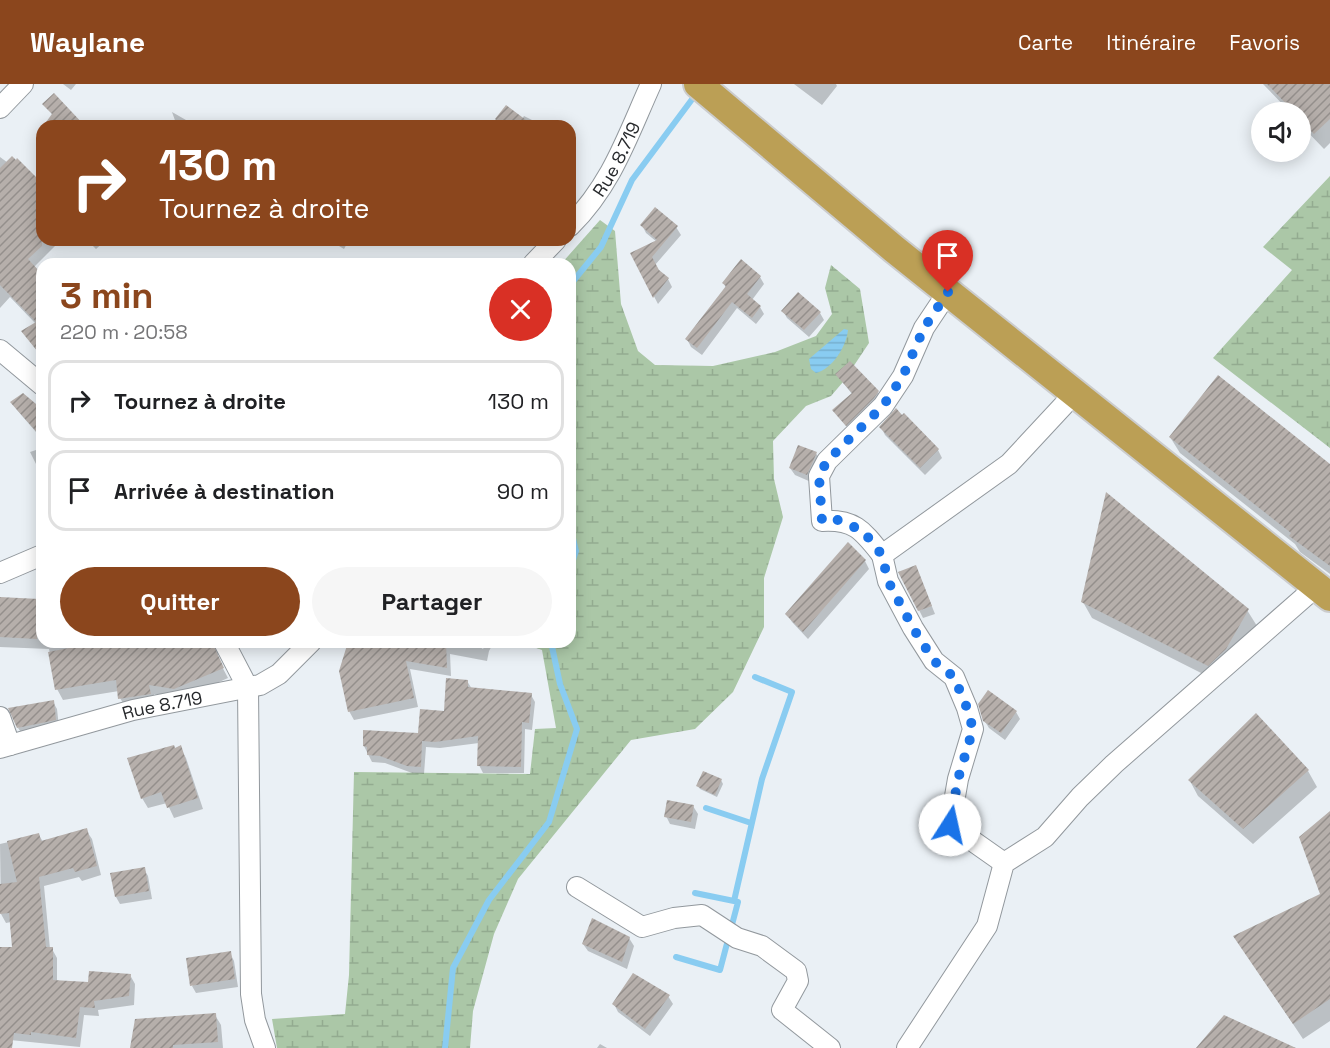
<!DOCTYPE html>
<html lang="fr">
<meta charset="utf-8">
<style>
body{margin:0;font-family:"Space Grotesk",sans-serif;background:#f6f6f6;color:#202124;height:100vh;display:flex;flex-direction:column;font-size:22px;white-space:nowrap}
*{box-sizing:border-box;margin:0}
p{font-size:20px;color:#757577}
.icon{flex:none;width:33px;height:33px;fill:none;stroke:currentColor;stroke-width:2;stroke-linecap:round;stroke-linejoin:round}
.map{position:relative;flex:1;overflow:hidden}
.sheet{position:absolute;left:36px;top:174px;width:540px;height:390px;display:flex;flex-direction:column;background:#fff;border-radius:18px;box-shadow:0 3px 15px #0003}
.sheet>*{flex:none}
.banner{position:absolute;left:36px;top:36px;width:540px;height:126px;border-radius:18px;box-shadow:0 3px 15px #0003;background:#8b461d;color:#fff;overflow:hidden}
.controls{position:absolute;left:1251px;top:18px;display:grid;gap:12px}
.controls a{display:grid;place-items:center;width:60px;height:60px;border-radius:50%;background:#fff;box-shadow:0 3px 15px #0003;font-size:30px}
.pin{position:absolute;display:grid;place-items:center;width:51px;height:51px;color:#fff;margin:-62px -26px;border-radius:50% 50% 50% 0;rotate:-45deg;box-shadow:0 0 6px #0007}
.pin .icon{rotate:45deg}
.me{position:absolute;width:66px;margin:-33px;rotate:10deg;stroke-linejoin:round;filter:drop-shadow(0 0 4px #0008)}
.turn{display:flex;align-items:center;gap:21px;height:126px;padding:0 24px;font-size:27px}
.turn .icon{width:78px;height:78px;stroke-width:2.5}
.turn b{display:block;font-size:42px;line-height:51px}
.round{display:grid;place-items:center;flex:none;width:63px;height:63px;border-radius:32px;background:#f6f6f6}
.overview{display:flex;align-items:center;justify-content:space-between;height:102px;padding:0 24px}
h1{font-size:36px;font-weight:800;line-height:45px;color:#8b461d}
.cta{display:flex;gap:12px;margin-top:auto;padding:12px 24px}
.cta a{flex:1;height:69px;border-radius:36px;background:#8b461d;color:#fff;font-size:24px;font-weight:800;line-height:69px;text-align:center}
.cta a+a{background:#f6f6f6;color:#202124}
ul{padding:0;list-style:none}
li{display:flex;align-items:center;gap:18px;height:81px;margin:0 12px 9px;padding:0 12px;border:3px solid #e0e0e0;border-radius:18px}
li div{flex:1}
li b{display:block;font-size:22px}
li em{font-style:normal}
header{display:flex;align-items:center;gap:36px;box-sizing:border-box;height:84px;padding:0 30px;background:#8b461d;color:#fff}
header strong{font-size:28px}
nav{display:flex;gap:33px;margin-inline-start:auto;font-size:21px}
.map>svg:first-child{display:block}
.wetland{fill:url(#wetland-marsh)}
.water{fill:url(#water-rules)}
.shadow{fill:#0003}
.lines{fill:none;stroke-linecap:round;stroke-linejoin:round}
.stream{stroke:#89ccf1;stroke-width:6}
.building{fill:url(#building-hatch)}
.minor-casing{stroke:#92989d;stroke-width:22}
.highway-casing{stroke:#cbcccd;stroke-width:32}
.minor{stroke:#fff;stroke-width:20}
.highway{stroke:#bb9f55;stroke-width:28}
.route{stroke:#1a73e8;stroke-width:10;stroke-dasharray:0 18}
.labels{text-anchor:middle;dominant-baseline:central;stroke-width:6;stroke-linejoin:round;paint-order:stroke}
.street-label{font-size:18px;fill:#282a2d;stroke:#fff}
</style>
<header>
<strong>Waylane</strong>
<nav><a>Carte</a><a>Itinéraire</a><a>Favoris</a></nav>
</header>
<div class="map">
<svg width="1330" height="964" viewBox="0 0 1330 964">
<defs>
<pattern id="wetland-marsh" width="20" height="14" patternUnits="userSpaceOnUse" patternTransform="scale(1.5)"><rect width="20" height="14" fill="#abc7a7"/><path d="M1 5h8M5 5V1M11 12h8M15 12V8" fill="none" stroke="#93ab90"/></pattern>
<pattern id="water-rules" width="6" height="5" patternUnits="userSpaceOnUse" patternTransform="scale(1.5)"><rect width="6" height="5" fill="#89ccf1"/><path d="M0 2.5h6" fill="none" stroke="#76afcf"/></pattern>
<pattern id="building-hatch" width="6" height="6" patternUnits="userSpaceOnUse" patternTransform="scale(1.5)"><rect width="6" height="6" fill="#b6afab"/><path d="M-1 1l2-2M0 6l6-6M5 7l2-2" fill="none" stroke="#948f8c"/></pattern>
</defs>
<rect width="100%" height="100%" fill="#eaf0f5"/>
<path class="wetland" d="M1330,92v272l-117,-90 79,-88 -29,-23z
M600,136l15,11 6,73 17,47 17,14 58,1 62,-14 41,-16 16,-22 -7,-26 6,-23 29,24 9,54 -26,39 -12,14 -25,10 -33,35 1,38 9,38 -19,61v49l-31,65 -38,37 -64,11 -113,139 -24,55 -21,77 -3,37h-193l-5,-29 73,-5 4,-39 5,-203 176,2 5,-45 21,-1 -14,-78 -17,-6 -1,-2h46v-378h-9z"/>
<path class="water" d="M844,245l4,1c-2,17 -15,38 -32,43l-5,-4 -2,-10z"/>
<path class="shadow" d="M63,0h13l-5,6z
M794,0h42l1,2 -15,19z
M1263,0h67v59l-6,6 -24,-25v-12h-10z
M172,28l21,12 1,2h-17z
M524,32l20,10h-44l-4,-7h26z
M570,55l4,7 -4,9z
M0,73l42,31v2l-42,35z
M42,123v33h19l-27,27 8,9v81l-19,-25 13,-8 -26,-27 -10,11v-58z
M642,141l34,2 5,8 -26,30 4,7 9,7 4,8 -14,17 -26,-50 25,-12 -11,-9z
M87,156h19l-10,9z
M329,156h20l-5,9z
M760,193l4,7 -12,16 8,7 4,7 -8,10 -19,-16 -35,47 -11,-8 -4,-8 39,-51 -2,-4z
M783,227l37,2 4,7 -15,17 -22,-19z
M837,291l41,17 4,7 -31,33 -17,-21 18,-17z
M12,319l30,8v28l-25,-29z
M904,331l34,35 4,8 -17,17 -40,-40 -4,-8z
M1170,353l160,34v103l-30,-22 -5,-8 -115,-91z
M42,364v28l-12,-24z
M816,369l4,8 -9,21 -16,-7 -5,-7z
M42,407v17l-6,-14z
M865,477l4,8 -61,70 -16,-17 -5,-8z
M916,483l19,47 -12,4 -23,-46z
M0,514l38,2 4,8v34h39l-10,4 3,10 50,-14h91l3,8v9l10,19 -47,21 -27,-5 2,10 -30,4 -6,-10 -1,-7 -56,9 -6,-11 -8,-40 -49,-2z
M1083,518l164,8 10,16 -22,39 -18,16 -125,-63z
M349,558h134l-3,5 3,2 4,-7h7l-5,9 -2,10 -37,-7 1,22 -41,-7 8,38 -64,13 -5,-9z
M467,597l5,8 59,6 4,7 -3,28 -7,-1 -1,44h-41l-4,-8v-22l-39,5 -14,-1 -2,27 -12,-1 -27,-10 -13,-1 -8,-16 55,-11 26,-22z
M53,618l4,7 2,18 -36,8 -5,-7z
M1016,628l4,7 -15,21 -16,-12 -5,-8z
M1256,631l52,56 9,16 -64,57 -55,-48 -8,-15z
M180,663l6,11 17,51 -29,9 -7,-15 -19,5 -6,-10 33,-49z
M704,689l17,7 2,4 -6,13 -17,-8 -2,-3z
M693,722l5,8 -3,15 -25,-5 -4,-8z
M1330,729v208l-27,18 -68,-102 86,-42z
M86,746l6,9 9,36 -19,6 -3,-4 -35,9 6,63h2l5,9v24l32,2 41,-9 5,9 -1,21 -36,5 1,6 -15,-1 -4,32 -80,-8v-59l13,-31 -2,-27 -5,1 -5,-9 -1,-70 39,-9 4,7z
M144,785l4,7 4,23 -32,5 -4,-7 -4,-23z
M629,854l5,8 -7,23 -39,-18 -5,-7z
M230,869l4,8 4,26 -42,6 -4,-7z
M668,912l5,8 -23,32 -32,-24 -4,-8z
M215,931l6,10 2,23h-91z
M600,960l7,4h-10z"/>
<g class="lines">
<path class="stream" d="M570,201l31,-38 31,-67 64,-86
M570,442l6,25 -6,18
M706,724l45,15
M695,809l39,8
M676,873l44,13 18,-68 -4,-1 28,-122 30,-87 -37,-15
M445,964l8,-80 36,-68 60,-78 28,-93 -17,-45 -9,-42"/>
</g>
<path class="building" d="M1267,0h63v35l-16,15 -14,-14v-8h-6z
M54,9l31,33h-42l9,-12 -10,-10z
M506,21l28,21h-31l-8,-7z
M12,72l4,4 1,-2 25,25v63l-14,13 14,15v83l-21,-26 15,-9 -36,-37v-117z
M655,123l23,19 -26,31 7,13 10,8 -16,20 -23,-45 27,-13 -17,-15z
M741,175l20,17 -14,18 14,12 -9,12 -20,-16 -35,46 -12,-9 41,-53 -4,-3z
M798,208l23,20 -17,18 -23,-19z
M850,277l29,30 -5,7 -28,28 -14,-16 20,-17 -17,-19z
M1218,291l112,89v102l-41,-30 2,-3 -122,-96z
M23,309l19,16v29l-32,-36z
M896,324l6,7 2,-2 35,36 -19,19 -41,-41z
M798,361l19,7 -10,23 -18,-7z
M1106,408l143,117 -23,40 -18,17 -127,-64z
M848,458l18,18 -63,72 -18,-18z
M916,481l16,41 -14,5 -20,-39z
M0,513l39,2 -2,40 -37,-2z
M101,558h111l12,26 -50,21 -25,-4 2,9 -33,5 -2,-19 -61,10 -7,-38z
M348,558h98l1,26 -41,-7 8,37 -66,14 -9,-41z
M446,594l22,2v7l64,6 -3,30 -7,-1 -1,45 -44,-1 1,-30 -43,6 -13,-1 -1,26 -14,-1 -27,-10 -13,-1v-8l-4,-1v-16l55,3 2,-24 24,2z
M988,606l29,21 -16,22 -18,-12 -5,-17z
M54,616l2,20 -39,8 -9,-20z
M1256,629l53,57 -66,59 -55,-49z
M174,661l1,3 6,-3 17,53 -31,10 -6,-16 -20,7 -14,-41z
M703,687l19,8 -7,16 -19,-9z
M667,716l27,5 -3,17 -27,-5z
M1330,727v188l-37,25 -60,-88 87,-42 -21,-57z
M87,744l10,38 -22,6 -2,-4 -34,9 7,70h7v33l35,2 1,-11 42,3 -2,22 -35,5 1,7 -15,-1 -4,31 -45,-6v3l-17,-2 -2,15h-12v-101h12l-3,-34 -9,1v-30l17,-2 -10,-41 32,-8 2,8z
M145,783l4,24 -34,6 -5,-24z
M592,834l38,19 -8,25 -40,-18z
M231,867l4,28 -45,7 -4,-28z
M633,889l37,22 -25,34 -33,-25z
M216,929l2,29 -45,3v3h-43l5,-29z
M1224,931l72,33h-100z"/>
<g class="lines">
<defs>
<g id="minor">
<path d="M0,24l23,-24"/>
<path id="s1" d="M570,142c42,-42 57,-89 81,-142"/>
<path d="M533,180l23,-24"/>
<path d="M0,266l42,35"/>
<path d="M882,471c-19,-24 -27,-36 -60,-34l-3,-45 8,-15 56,-55 20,-30 21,-48 24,-36"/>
<path d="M0,489l42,-18"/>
<path d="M224,558l24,46 3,306 4,26 10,28"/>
<path d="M0,633l10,28"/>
<path id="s2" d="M0,664l133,-38 127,-25 19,-11 32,-32"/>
<path d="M1004,779l-54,-38 8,-46 15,-50 -6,-21 -13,-31 -20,-16 -21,-33 -25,-47 -6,-26 127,-91 66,-71"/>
<path d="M577,803l65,40 32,-9 28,-3 35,23 25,8 34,25 2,10 -16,29 48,38"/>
<path d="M907,964l80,-122 17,-63 41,-26 35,-40 34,-33 203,-178"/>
</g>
<path id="highway" d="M698,0l196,165 436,348"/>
</defs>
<use href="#minor" class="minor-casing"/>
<use href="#highway" class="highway-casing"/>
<use href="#minor" class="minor"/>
<use href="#highway" class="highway"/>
</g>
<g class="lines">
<path class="route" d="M948,208l-24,36 -21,48 -20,30 -56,55 -8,15 3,45 16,-1 25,11 19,24 6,26 25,47 21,33 20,16 13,31 6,21 -15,50 -8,46"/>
</g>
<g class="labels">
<g class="street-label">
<text stroke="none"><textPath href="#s1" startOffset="82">Rue 8.719</textPath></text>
<text stroke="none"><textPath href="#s2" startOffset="168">Rue 8.719</textPath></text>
</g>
</g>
</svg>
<div class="controls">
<a><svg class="icon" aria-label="sound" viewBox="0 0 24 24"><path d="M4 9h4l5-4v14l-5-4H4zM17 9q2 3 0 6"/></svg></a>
</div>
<div class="pin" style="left:948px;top:208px;background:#d93025"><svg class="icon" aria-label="arrive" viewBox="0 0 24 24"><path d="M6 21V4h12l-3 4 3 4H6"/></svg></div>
<svg class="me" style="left:950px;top:741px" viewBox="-20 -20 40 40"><circle r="19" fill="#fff"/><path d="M0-13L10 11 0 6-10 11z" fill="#1a73e8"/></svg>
<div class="banner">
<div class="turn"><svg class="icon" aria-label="right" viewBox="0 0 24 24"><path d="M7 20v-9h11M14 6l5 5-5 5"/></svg><div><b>130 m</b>Tournez à droite</div></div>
</div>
<section class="sheet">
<div class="overview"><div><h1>3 min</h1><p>220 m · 20:58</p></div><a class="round" style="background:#d93025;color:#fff"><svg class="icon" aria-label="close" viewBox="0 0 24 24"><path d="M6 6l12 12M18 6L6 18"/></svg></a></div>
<ul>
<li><svg class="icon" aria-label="right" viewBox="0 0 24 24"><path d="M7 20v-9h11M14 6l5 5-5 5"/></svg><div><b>Tournez à droite</b></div><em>130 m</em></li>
<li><svg class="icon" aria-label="arrive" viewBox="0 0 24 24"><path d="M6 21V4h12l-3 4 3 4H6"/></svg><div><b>Arrivée à destination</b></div><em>90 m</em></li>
</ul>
<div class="cta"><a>Quitter</a><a>Partager</a></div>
</section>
</div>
